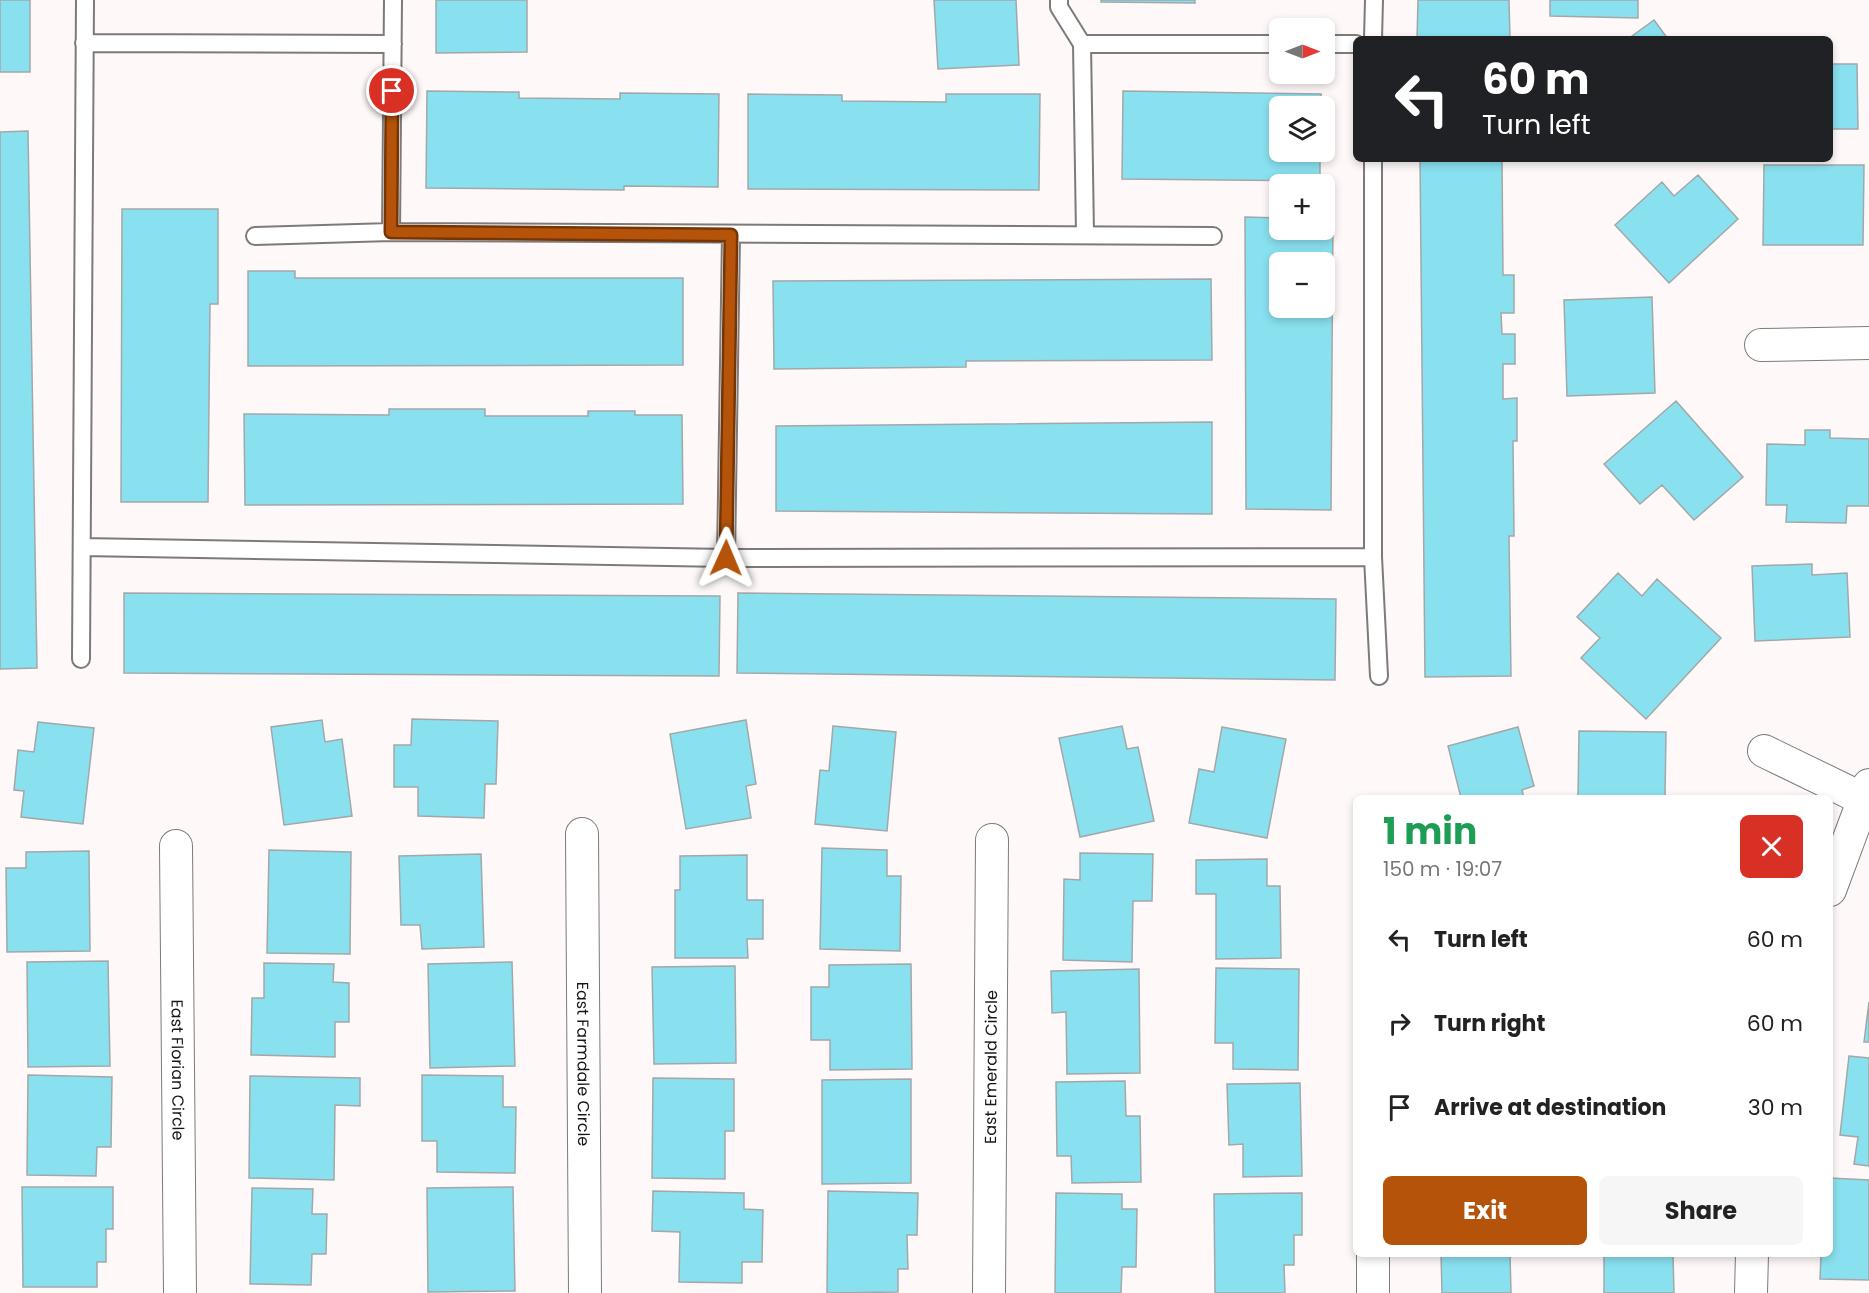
<!DOCTYPE html>
<meta charset="utf-8">
<style>
body{margin:0;font-family:Poppins,sans-serif;background:#f6f6f6;color:#222;height:100vh;display:flex;flex-direction:column;font-size:22px;white-space:nowrap}
*{box-sizing:border-box;margin:0}
p{font-size:20px;color:#767676}
.icon{flex:none;width:33px;height:33px;fill:none;stroke:currentColor;stroke-width:2;stroke-linecap:round;stroke-linejoin:round}
.map{position:relative;flex:1;overflow:hidden}
.side{position:absolute;left:1353px;top:795px;width:480px;height:462px;display:flex;flex-direction:column;background:#fff;border-radius:9px;box-shadow:0 3px 9px #0003}
.side>*{flex:none}
.guide{position:absolute;left:1353px;top:36px;width:480px;height:126px;border-radius:9px;box-shadow:0 3px 9px #0003;background:#202124;color:#fff;overflow:hidden}
.needle{width:39px;rotate:90deg}
.fabs{position:absolute;left:1269px;top:18px;display:grid;gap:12px}
.fabs a{display:grid;place-items:center;width:66px;height:66px;border-radius:9px;background:#fff;box-shadow:0 3px 9px #0003;font-size:30px}
.pin{position:absolute;display:grid;place-items:center;width:51px;height:51px;color:#fff;margin:-26px;border:3px solid #fff;border-radius:50%;box-shadow:0 2px 6px #0007}
.me{position:absolute;width:66px;margin:-33px;rotate:1deg;stroke-linejoin:round;filter:drop-shadow(0 0 4px #0008)}
.turn{display:flex;align-items:center;gap:21px;height:126px;padding:0 30px;font-size:27px}
.turn .icon{width:78px;height:78px;stroke-width:2.5}
.turn b{display:block;font-size:42px;line-height:51px}
.round{display:grid;place-items:center;flex:none;width:63px;height:63px;border-radius:9px;background:#f6f6f6}
.head{display:flex;align-items:center;justify-content:space-between;height:102px;padding:0 30px}
h1{font-size:36px;font-weight:700;line-height:45px;color:#1e9e55}
.cta{display:flex;gap:12px;margin-top:auto;padding:12px 30px}
.cta a{flex:1;height:69px;border-radius:9px;background:#b45309;color:#fff;font-size:24px;font-weight:700;line-height:69px;text-align:center}
.cta a+a{background:#f6f6f6;color:#222}
ul{padding:0;list-style:none}
li{display:flex;align-items:center;gap:18px;height:84px;padding:0 30px}
li div{flex:1}
li b{display:block;font-size:22px}
li em{font-style:normal}
.map>svg:first-child{display:block}
.building{fill:#89e1f0;stroke:#a3a7a8;stroke-width:1.5;fill-rule:evenodd}
.lines{fill:none;stroke-linecap:round;stroke-linejoin:round}
.service-casing{stroke:#7e7a7a;stroke-width:20}
.minor-casing{stroke:#7e7a7a;stroke-width:34}
.service{stroke:#fff;stroke-width:16}
.minor{stroke:#fff;stroke-width:32}
.route-casing{stroke:#753606;stroke-width:15}
.route{stroke:#b45309;stroke-width:10}
.labels{text-anchor:middle;dominant-baseline:central;stroke-width:6;stroke-linejoin:round;paint-order:stroke}
.street-label{font-size:16px;fill:#171615;stroke:#fff}
</style>
<div class="map">
<svg width="1869" height="1293" viewBox="0 0 1869 1293">
<rect width="100%" height="100%" fill="#fef9f8"/>
<path class="building" d="M0,0h30v72h-30z
M436,0h91v52l-91,1z
M934,0h82l3,65 -81,4z
M1101,0h94v3l-94,-1z
M1418,0h91l1,39h-93z
M1550,0h88v18l-88,-2z
M1654,20l14,19h-40z
M1830,64h27l1,65h-28z
M427,91l92,1v6l101,1v-6l99,1 -1,93 -94,-1v4l-198,-2z
M1123,91l198,3v12h-41v46h40v29l-198,-2z
M748,94l94,1v6l104,1v-8h94l-1,96 -291,-1z
M28,131l9,537 -37,1v-537z
M1420,159h82l1,116h11v38h-13l1,21h13v30h-12v35l14,-1v43h-4l1,95h-5l2,140 -86,1z
M1764,165h100l-1,80h-100z
M1698,175l40,44 -69,64 -54,-58 47,-43 12,14z
M122,209h96v95h-8l-2,198h-87z
M1245,217l35,1v12h44v-12h9l-2,292 -85,-1zM1280,262h44v46h-44z
M248,271h47v7h388v87l-435,1z
M1211,279l1,81 -246,1v6l-192,2 -1,-88z
M1652,297l3,96 -88,3 -3,-96z
M1676,401l67,76 -49,43 -32,-35 -22,19 -36,-40z
M389,409h96v7h103v-5h47v4h47l1,89 -438,1 -1,-91 145,1z
M1212,422v92l-436,-3v-85z
M1805,430h25v8l39,1v67h-22l-1,17 -60,-1 1,-17h-21l1,-61 38,1z
M1812,564v11l35,-2 3,64 -95,4 -3,-75z
M1618,573l24,23 15,-17 64,59 -75,81 -65,-61 19,-20 -23,-21z
M124,593l596,3 -1,80 -595,-3z
M738,593l598,6 -1,81 -598,-7z
M412,719l86,2 -2,63h-11l-1,34 -66,-2v-29h-24v-42h17z
M322,720l3,22 17,-3 10,77 -68,9 -13,-98z
M746,720l10,64 -10,2 5,32 -65,11 -16,-95z
M38,722l56,6 -11,96 -62,-7 3,-26 -10,-1 4,-40 16,2z
M833,726l63,6 -9,99 -72,-7 5,-54 9,1z
M1122,726l5,23 11,-2 16,74 -74,16 -21,-99z
M1222,727l64,12 -19,99 -78,-15 10,-54 15,3z
M1518,727l16,59 -12,4 2,8h-63l-13,-52z
M1579,731l87,1 -1,66h-87z
M822,848l65,2v26h14l-1,75 -80,-2z
M269,850l82,2 -1,102 -83,-1z
M89,851l1,100 -83,1 -1,-84h20v-16z
M1080,853l73,1 -1,47h-19l-1,61 -69,-2 1,-81 16,1z
M481,854l3,93 -62,2 -2,-24h-19l-2,-69z
M747,855v45h16v39h-16l1,19h-73v-68h5v-34z
M1267,859v27h13l1,72 -65,1v-65h-20v-34z
M108,961l2,105 -82,1 -1,-105z
M512,962l3,104 -85,2 -2,-104z
M264,963l70,1 -1,18 16,1v39h-14v35l-84,-2 1,-57h12z
M911,964l1,105 -82,1v-30h-19v-53h18v-22z
M735,966l1,97 -82,1 -2,-97z
M1216,968l83,1 -1,101 -65,-1v-26h-18z
M1139,969l1,104 -73,1 -1,-62 -14,1 -1,-42z
M1869,1002v40h-5z
M1849,1056l20,2v108l-15,-2 4,-27 -18,-2z
M28,1075l84,2 -1,70h-14l-1,29 -69,-1z
M422,1075l81,1v31h13l-1,66 -78,-1v-31h-15z
M250,1076l110,2v28l-25,-1 -1,75 -85,-2z
M653,1078l81,1v52h-9v48l-73,-1z
M911,1079v104l-89,1v-104z
M1125,1081l1,35h14l1,66 -69,1 -1,-27h-14l-1,-74z
M1300,1083l2,93 -59,1v-33l-14,1 -2,-61z
M1830,1178l39,2v100l-49,-1 1,-25h9z
M22,1187h91v42h-7v33h-9v25h-74z
M513,1187l2,104 -87,1 -1,-104z
M252,1188l61,1 -1,25h15l-1,40h-14l-1,31 -61,-1z
M653,1191l91,2v16l19,1 -1,52h-20v21l-63,-1 1,-50 -28,-1z
M828,1191l90,2 -1,42h-10l1,34h-10v23l-71,1z
M1056,1193l66,1v15h15l-1,58h-14l-1,26h-66z
M1302,1193v42h-8v30h-10l1,28h-70l-1,-99z
M1441,1254h69l1,39h-69z
M1590,1254h83l1,39h-70v-37h-14z"/>
<g class="lines">
<defs>
<path id="service" d="M1059,0v7l23,37 3,190
M1373,39l1,-39
M84,43l309,1
M1082,44h198
M1324,44h32
M1373,159v398l6,119
M391,232l2,-232
M255,236l136,-4 822,4
M82,547l644,11 647,-1
M726,558l5,-323
M81,659l4,-659"/>
<g id="minor">
<path d="M1761,345l108,-2"/>
<path d="M1764,751l99,48"/>
<path id="s1" d="M582,834l3,459"/>
<path id="s2" d="M176,846l4,447"/>
<path d="M1830,890l39,-105"/>
<path id="s3" d="M989,1293l3,-453"/>
<path d="M1373,1293v-39"/>
<path d="M1751,1293l1,-39"/>
</g>
</defs>
<use href="#service" class="service-casing"/>
<use href="#minor" class="minor-casing"/>
<use href="#service" class="service"/>
<use href="#minor" class="minor"/>
</g>
<g class="lines">
<defs>
<path id="route" d="M392,91l-1,141 340,3 -5,323"/>
</defs>
<use href="#route" class="route-casing"/>
<use href="#route" class="route"/>
</g>
<g class="labels">
<g class="street-label">
<text stroke="none"><textPath href="#s1" startOffset="230">East Farmdale Circle</textPath></text>
<text stroke="none"><textPath href="#s3" startOffset="226">East Emerald Circle</textPath></text>
<text stroke="none"><textPath href="#s2" startOffset="224">East Florian Circle</textPath></text>
</g>
</g>
</svg>
<div class="fabs">
<a><svg class="needle" viewBox="-14 -14 28 28"><path d="M0-13l5 13h-10z" fill="#e53935"/><path d="M0 13l5-13h-10z" fill="#767676"/></svg></a>
<a><svg class="icon" aria-label="layers" viewBox="0 0 24 24"><path d="M12 4l9 5-9 5-9-5zM3 14l9 5 9-5"/></svg></a>
<a>+</a>
<a>−</a>
</div>
<div class="pin" style="left:392px;top:91px;background:#d93025"><svg class="icon" aria-label="arrive" viewBox="0 0 24 24"><path d="M6 21V4h12l-3 4 3 4H6"/></svg></div>
<svg class="me" style="left:726px;top:558px" viewBox="-20 -20 40 40"><path d="M0-17L14 15 0 8-14 15z" fill="#b45309" stroke="#fff" stroke-width="4"/></svg>
<div class="guide">
<div class="turn"><svg class="icon" aria-label="left" viewBox="0 0 24 24"><path d="M17 20v-9H6M10 6l-5 5 5 5"/></svg><div><b>60 m</b>Turn left</div></div>
</div>
<section class="side">
<div class="head"><div><h1>1 min</h1><p>150 m · 19:07</p></div><a class="round" style="background:#d93025;color:#fff"><svg class="icon" aria-label="close" viewBox="0 0 24 24"><path d="M6 6l12 12M18 6L6 18"/></svg></a></div>
<ul>
<li><svg class="icon" aria-label="left" viewBox="0 0 24 24"><path d="M17 20v-9H6M10 6l-5 5 5 5"/></svg><div><b>Turn left</b></div><em>60 m</em></li>
<li><svg class="icon" aria-label="right" viewBox="0 0 24 24"><path d="M7 20v-9h11M14 6l5 5-5 5"/></svg><div><b>Turn right</b></div><em>60 m</em></li>
<li><svg class="icon" aria-label="arrive" viewBox="0 0 24 24"><path d="M6 21V4h12l-3 4 3 4H6"/></svg><div><b>Arrive at destination</b></div><em>30 m</em></li>
</ul>
<div class="cta"><a>Exit</a><a>Share</a></div>
</section>
</div>
